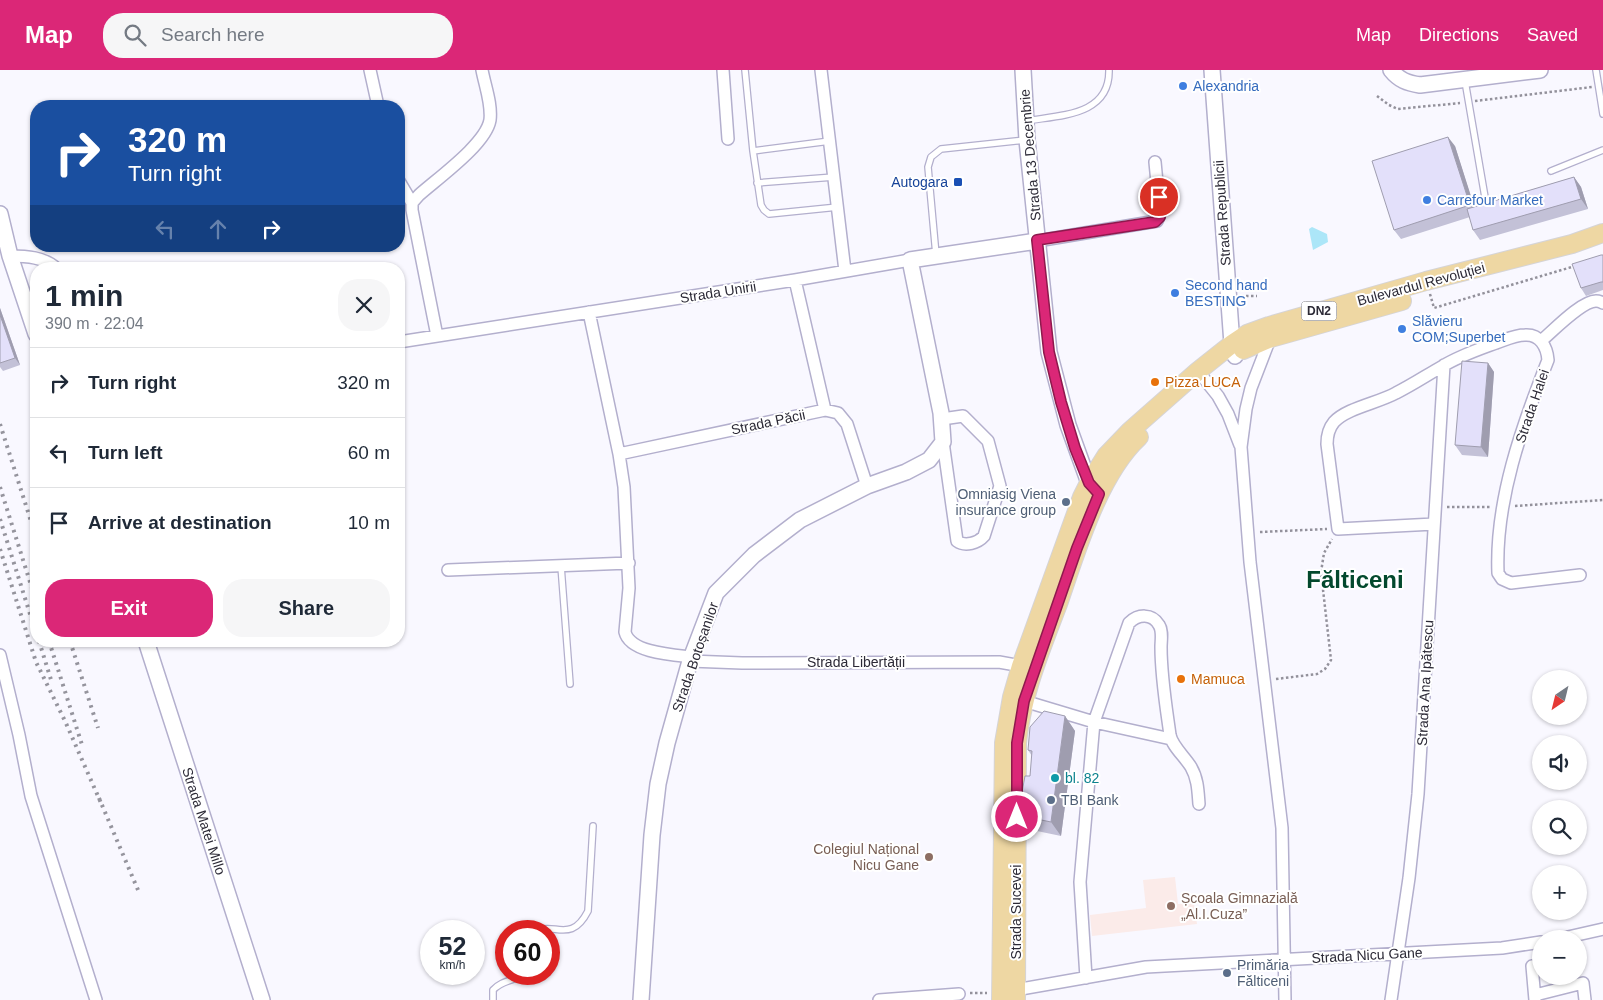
<!DOCTYPE html>
<meta charset="utf-8">
<style>
body{margin:0;font-family:Helvetica,sans-serif;background:#f6f6f7;color:#1f2937;height:100vh;display:flex;flex-direction:column;font-size:19px;white-space:nowrap}
*{box-sizing:border-box;margin:0}
p{font-size:16px;color:#747a83}
.icon{flex:none;width:28px;height:28px;fill:none;stroke:currentColor;stroke-width:2;stroke-linecap:round;stroke-linejoin:round}
.map{position:relative;flex:1;overflow:hidden}
.details{position:absolute;left:30px;top:192px;width:375px;height:385px;display:flex;flex-direction:column;background:#fff;border-radius:20px;box-shadow:0 1px 4px #0004}
.details>*{flex:none}
.hud{position:absolute;left:30px;top:30px;width:375px;height:152px;border-radius:20px;box-shadow:0 1px 4px #0004;background:#1a4fa0;color:#fff;overflow:hidden}
.needle{width:32px;rotate:215deg}
.controls{position:absolute;left:1532px;top:600px;display:grid;gap:10px}
.controls a{display:grid;place-items:center;width:55px;height:55px;border-radius:50%;background:#fff;box-shadow:0 1px 4px #0004;font-size:25px}
.speed{position:absolute;left:420px;top:850px;display:flex;gap:10px;font-size:25px;font-weight:700;text-align:center}
.speed>*{display:grid;place-content:center;width:65px;height:65px;border-radius:50%;background:#fff;box-shadow:0 1px 4px #0004;line-height:1}
.speed small{font-size:12px;font-weight:400}
.speed .limit{border:8px solid #d22;background:#fff;color:#111}
.pin{position:absolute;display:grid;place-items:center;width:42px;height:42px;color:#fff;margin:-21px;border:2px solid #fff;border-radius:50%;box-shadow:0 1px 5px #0007}
.me{position:absolute;width:55px;margin:-28px;rotate:0deg;stroke-linejoin:round;filter:drop-shadow(0 0 4px #0008)}
.turn{display:flex;align-items:center;gap:18px;height:105px;padding:0 15px;font-size:22px}
.turn .icon{width:65px;height:65px;stroke-width:2.5}
.turn b{display:block;font-size:35px;line-height:42px}
.lanes{display:flex;align-items:center;height:48px;padding:0 15px;background:#0003;justify-content:center;gap:25px;direction:ltr}
.lanes .off{opacity:.35}
.round{display:grid;place-items:center;flex:none;width:52px;height:52px;border-radius:20px;background:#f6f6f7}
.headline{display:flex;align-items:center;justify-content:space-between;height:85px;padding:0 15px}
h1{font-size:30px;font-weight:700;line-height:38px}
.cta{display:flex;gap:10px;margin-top:auto;padding:10px 15px}
.cta a{flex:1;height:58px;border-radius:20px;background:#db2777;color:#fff;font-size:20px;font-weight:700;line-height:58px;text-align:center}
.cta a+a{background:#f6f6f7;color:#1f2937}
ul{padding:0;list-style:none}
li{display:flex;align-items:center;gap:15px;height:70px;padding:0 15px;border-top:1px solid #e0e1e3}
li div{flex:1}
li b{display:block;font-size:19px}
li em{font-style:normal}
header{display:flex;align-items:center;gap:30px;box-sizing:border-box;height:70px;padding:0 25px;background:#db2777;color:#fff}
header strong{font-size:24px}
nav{display:flex;gap:28px;margin-inline-start:auto;font-size:18px}
.search{width:350px;height:45px;background:#f6f6f7;display:flex;align-items:center;gap:12px;box-sizing:border-box;padding:0 18px;border-radius:20px;color:#747a83;font-size:19px}
.map>svg:first-child{display:block}
.education{fill:#fbebe9}
.water{fill:#ace6f8}
.lines{fill:none;stroke-linecap:round;stroke-linejoin:round}
.lane-casing{stroke:#b3afcd;stroke-width:8}
.street-casing{stroke:#b3afcd;stroke-width:14}
.secondary-casing{stroke:#b3afcd;stroke-width:18}
.primary-casing{stroke:#d5d4d7;stroke-width:20}
.path{stroke:#93919b;stroke-width:2.5;stroke-dasharray:2.5 2.5;stroke-linecap:butt}
.lane{stroke:#fff;stroke-width:5.5}
.street{stroke:#fff;stroke-width:11}
.secondary{stroke:#fff;stroke-width:15}
.primary{stroke:#eed7a3;stroke-width:18}
.rail{stroke:#95949d;stroke-width:4;stroke-dasharray:2.5 5;stroke-linecap:butt}
.wall{fill:#c3c1d7}
.shaded-wall{fill:#9f9daf}
.building{fill:#e3e0fa;stroke:#9f9daf}
.route-casing{stroke:#8e194d;stroke-width:12}
.route{stroke:#db2777;stroke-width:9}
.shop-dot{fill:#3f7fe0;stroke:#fff;stroke-width:2}
.transit-dot{fill:#1a4fb4;stroke:#fff;stroke-width:2}
.food-dot{fill:#e8710a;stroke:#fff;stroke-width:2}
.service-dot{fill:#5c6f8a;stroke:#fff;stroke-width:2}
.culture-dot{fill:#0f9aa8;stroke:#fff;stroke-width:2}
.education-dot{fill:#8d6e63;stroke:#fff;stroke-width:2}
.labels{text-anchor:middle;dominant-baseline:central;stroke-width:4;stroke-linejoin:round;paint-order:stroke}
.shield{fill:#fff;stroke:#6b6a72;stroke-width:1}
.shield-label{font-size:12px;font-weight:bold;fill:#2c2a36}
.shop-label{font-size:14px;fill:#366cbe;stroke:#fff;text-anchor:start}
.street-label{font-size:14px;fill:#2c2a36;stroke:#fff}
.transit-label{font-size:14px;fill:#164399;stroke:#fff;text-anchor:end}
.food-label{font-size:14px;fill:#c56008;stroke:#fff;text-anchor:start}
.service-label{font-size:14px;fill:#4e5e75;stroke:#fff;text-anchor:start}
.culture-label{font-size:14px;fill:#0d838f;stroke:#fff;text-anchor:start}
.education-label{font-size:14px;fill:#785e54;stroke:#fff;text-anchor:end}
.town-label{font-size:24px;font-weight:bold;fill:#03492d;stroke:#fff}
</style>
<header>
<strong>Map</strong>
<div class="search"><svg class="icon" aria-label="search" viewBox="0 0 24 24"><circle cx="10" cy="10" r="6"/><path d="M15 15l6 6"/></svg>Search here</div>
<nav><a>Map</a><a>Directions</a><a>Saved</a></nav>
</header>
<div class="map">
<svg width="1603" height="930" viewBox="0 0 1603 930">
<rect width="100%" height="100%" fill="#f9f8ff"/>
<path class="education" d="M1175,807l3,27 16,-1 3,21 -105,12 -2,-21 56,-7 -3,-28z"/>
<path class="water" d="M1312,157l15,7 1,8 -15,8 -4,-21z"/>
<g class="lines">
<defs>
<path id="lane" d="M745,0l8,81
M1596,0l7,44
M1465,11l21,122
M1026,51c34,-6 84,-5 83,-51
M830,71l-77,10 8,54 3,5 5,4 69,-7
M1551,101l52,-21
M757,113l77,-6
M936,185l-8,-88 3,-10 10,-8 85,-9
M561,496l9,118
M535,861c20,-9 36,13 53,-20l5,-85
M493,930v-10c9,-10 21,-9 32,-16"/>
<path id="street" d="M370,0l8,36
M723,0l5,69
M821,0l24,201
M399,111l13,22
M1037,171l120,-20 3,-7 -5,-52
M10,186c16,0 35,1 47,13
M795,210l30,130
M589,242l30,142 5,33 5,101 -4,44c5,21 49,23 67,25
M437,266l-25,-126v-7l7,-8c19,-17 67,-51 71,-75 2,-16 -5,-34 -8,-50
M1271,266l-20,52 -5,21 -5,38 9,115 32,266 3,172
M1541,271c11,-9 40,-40 55,-40 2,0 5,1 7,2
M399,272l396,-62 115,-20
M1198,301l20,25 10,18 12,31
M942,349l21,-3 25,25 12,45 -16,50c-6,7 -19,11 -27,5l-14,-99
M619,384l206,-44 13,3 9,11 20,62
M1434,454l-96,5 -11,-85c0,-8 2,-16 7,-22 13,-14 44,-19 62,-29 16,-8 31,-18 47,-27 16,-10 34,-16 53,-23 9,-3 19,-8 29,-8 15,-1 22,12 23,25 -26,66 -53,141 -50,213l4,6 9,4 69,-8
M448,500l181,-7
M0,585l19,80 12,61 65,204
M690,591l52,2 257,-1 22,4
M1024,631l70,21 77,17
M1559,869l44,-10
M1532,896l3,34
M1086,908l-6,-96 14,-160 35,-99c9,-9 23,-10 30,2 4,6 2,15 2,22 0,30 5,59 9,88 2,11 15,22 21,32 7,12 7,25 8,37
M1015,920l131,-23 356,-19 39,-6
M1535,925l48,-12 2,17
M879,930l80,-6
M1391,930l18,-122 9,-84 26,-429"/>
<path id="secondary" d="M1023,0l4,70 22,212 19,73 21,58 6,6
M1212,0l20,274 3,12
M1391,0c8,10 16,13 29,15l120,-15
M0,144l10,42 26,78
M146,571l116,359
M641,930l11,-165 6,-51 9,-41 23,-82 26,-68 38,-38 46,-35 67,-34 39,-14 23,-12 14,-18 -2,-29 -31,-153 127,-19"/>
<path id="primary" d="M1243,280l28,-12 131,-37
M1001,930l3,-257 8,-46 9,-31 61,-169 7,-14 17,-27 24,-25 68,-60 34,-27 15,-10 22,-8 157,-45 146,-37 31,-11
M1016,930l1,-257c5,-49 24,-94 41,-139 18,-52 40,-129 81,-167"/>
</defs>
<use href="#lane" class="lane-casing"/>
<use href="#street" class="street-casing"/>
<use href="#secondary" class="secondary-casing"/>
<use href="#primary" class="primary-casing"/>
<path class="path" d="M1377,26l12,9 9,4 62,-6
M1475,31l117,-14
M1430,224l4,14 141,-42
M1241,226h16
M1515,436l88,-6
M1447,437h45
M1260,462l67,-3
M1276,609l41,-5 8,-5 6,-9 -10,-88 3,-19 8,-14
M970,923h17"/>
<use href="#lane" class="lane"/>
<use href="#street" class="street"/>
<use href="#secondary" class="secondary"/>
<use href="#primary" class="primary"/>
<path class="rail" d="M0,354l36,113
M0,417l36,114
M0,449l36,114
M0,479l36,113 29,59 36,82
M39,571l13,42
M49,571l34,107
M70,571l28,87
M99,728l39,92"/>
</g>
<path class="wall" d="M1455,76l19,61 100,-30 7,10 7,22 -108,31 -7,-10 -3,-13 -69,22 -7,-9z
M1603,185v35l-17,6 -5,-8z
M0,238l20,57 -17,6 -3,-4z
M1488,293l6,9 -6,85 -26,-2 -7,-10z
M1065,646l10,15 -14,105 -24,-5 -10,-14 5,-61 -4,-6z"/>
<path class="shaded-wall" d="M1448,67l7,9 22,69 -7,-10z
M1574,107l7,10 7,22 -7,-10z
M0,238l20,57 -5,-7 -15,-43z
M1488,293l6,9 -6,85 -7,-10z
M1065,646l10,15 -14,105 -10,-14z"/>
<path class="building" d="M1448,67l22,68 -76,25 -22,-69z
M1574,107l7,22 -108,31 -6,-21z
M1601,185h2v27h-2l-20,6 -9,-24z
M0,245l15,43 -15,5z
M1462,291l26,2 -7,84 -26,-2z
M1044,641l21,5 -14,106 -24,-5 -7,-14 5,-27h5l2,-25 -4,-1 2,-23z"/>
<g class="lines">
<defs>
<path id="route" d="M1017,747v-74l7,-42 53,-153 22,-54 -10,-11 -14,-35 -14,-46 -12,-50 -12,-112 118,-18 5,-5 -1,-20"/>
</defs>
<use href="#route" class="route-casing"/>
<use href="#route" class="route"/>
</g>
<g class="shop-dot">
<circle cx="1183" cy="16" r="5"/>
<circle cx="1427" cy="130" r="5"/>
<circle cx="1175" cy="223" r="5"/>
<circle cx="1402" cy="259" r="5"/>
</g>
<rect class="transit-dot" x="953" y="107" width="10" height="10" rx="2.5"/>
<g class="food-dot">
<circle cx="1155" cy="312" r="5"/>
<circle cx="1181" cy="609" r="5"/>
</g>
<g class="service-dot">
<circle cx="1066" cy="432" r="5"/>
<circle cx="1051" cy="730" r="5"/>
<circle cx="1227" cy="903" r="5"/>
</g>
<circle class="culture-dot" cx="1055" cy="708" r="5"/>
<g class="education-dot">
<circle cx="929" cy="787" r="5"/>
<circle cx="1171" cy="836" r="5"/>
</g>
<g class="labels">
<rect class="shield" x="1301.5" y="231.5" width="35" height="19" rx="4"/>
<g class="shield-label">
<text x="1319" y="241">DN2</text>
</g>
<g class="shop-label">
<text x="1193" y="16">Alexandria</text>
<text x="1437" y="130">Carrefour Market</text>
<text x="1185" y="215">Second hand<tspan x="1185" dy="16">BESTING</tspan></text>
<text x="1412" y="251">Slăvieru<tspan x="1412" dy="16">COM;Superbet</tspan></text>
</g>
<g class="street-label">
<text transform="translate(1030 85) rotate(-95)">Strada 13 Decembrie</text>
<text transform="translate(1222 143) rotate(-94)">Strada Republicii</text>
<text transform="translate(1421 214) rotate(-15)">Bulevardul Revoluției</text>
<text transform="translate(718 222) rotate(-9)">Strada Unirii</text>
<text transform="translate(1532 336) rotate(-71)">Strada Halei</text>
<text transform="translate(768 352) rotate(-12)">Strada Păcii</text>
<text transform="translate(695 587) rotate(-71)">Strada Botoșanilor</text>
<text x="856" y="592">Strada Libertății</text>
<text transform="translate(1425 613) rotate(-87)">Strada Ana Ipătescu</text>
<text transform="translate(204 751) rotate(72)">Strada Matei Millo</text>
<text transform="translate(1016 842) rotate(-90)">Strada Sucevei</text>
<text transform="translate(1367 885) rotate(-3)">Strada Nicu Gane</text>
</g>
<g class="transit-label">
<text x="948" y="112">Autogara</text>
</g>
<g class="food-label">
<text x="1165" y="312">Pizza LUCA</text>
<text x="1191" y="609">Mamuca</text>
</g>
<g class="service-label">
<text x="1056" y="424" text-anchor="end">Omniasig Viena<tspan x="1056" dy="16">insurance group</tspan></text>
<text x="1061" y="730">TBI Bank</text>
<text x="1237" y="895">Primăria<tspan x="1237" dy="16">Fălticeni</tspan></text>
</g>
<g class="culture-label">
<text x="1065" y="708">bl. 82</text>
</g>
<g class="education-label">
<text x="919" y="779">Colegiul Național<tspan x="919" dy="16">Nicu Gane</tspan></text>
<text x="1181" y="828" text-anchor="start">Școala Gimnazială<tspan x="1181" dy="16">„Al.I.Cuza”</tspan></text>
</g>
<g class="town-label">
<text x="1355" y="509">Fălticeni</text>
</g>
</g>
</svg>
<div class="controls">
<a><svg class="needle" viewBox="-14 -14 28 28"><path d="M0-13l5 13h-10z" fill="#e53935"/><path d="M0 13l5-13h-10z" fill="#747a83"/></svg></a>
<a><svg class="icon" aria-label="sound" viewBox="0 0 24 24"><path d="M4 9h4l5-4v14l-5-4H4zM17 9q2 3 0 6"/></svg></a>
<a><svg class="icon" aria-label="search" viewBox="0 0 24 24"><circle cx="10" cy="10" r="6"/><path d="M15 15l6 6"/></svg></a>
<a>+</a>
<a>−</a>
</div>
<div class="speed"><div>52<small>km/h</small></div><div class="limit">60</div></div>
<div class="pin" style="left:1159px;top:127px;background:#d93025"><svg class="icon" aria-label="arrive" viewBox="0 0 24 24"><path d="M6 21V4h12l-3 4 3 4H6"/></svg></div>
<svg class="me" style="left:1017px;top:747px" viewBox="-20 -20 40 40"><circle r="17" fill="#db2777" stroke="#fff" stroke-width="3"/><path d="M0-11L8 9 0 5-8 9z" fill="#fff"/></svg>
<div class="hud">
<div class="turn"><svg class="icon" aria-label="right" viewBox="0 0 24 24"><path d="M7 20v-9h11M14 6l5 5-5 5"/></svg><div><b>320 m</b>Turn right</div></div>
<div class="lanes"><svg class="icon off" aria-label="left" viewBox="0 0 24 24"><path d="M17 20v-9H6M10 6l-5 5 5 5"/></svg><svg class="icon off" aria-label="ahead" viewBox="0 0 24 24"><path d="M12 20V5M6 11l6-6 6 6"/></svg><svg class="icon" aria-label="right" viewBox="0 0 24 24"><path d="M7 20v-9h11M14 6l5 5-5 5"/></svg></div>
</div>
<section class="details">
<div class="headline"><div><h1>1 min</h1><p>390 m · 22:04</p></div><a class="round"><svg class="icon" aria-label="close" viewBox="0 0 24 24"><path d="M6 6l12 12M18 6L6 18"/></svg></a></div>
<ul>
<li><svg class="icon" aria-label="right" viewBox="0 0 24 24"><path d="M7 20v-9h11M14 6l5 5-5 5"/></svg><div><b>Turn right</b></div><em>320 m</em></li>
<li><svg class="icon" aria-label="left" viewBox="0 0 24 24"><path d="M17 20v-9H6M10 6l-5 5 5 5"/></svg><div><b>Turn left</b></div><em>60 m</em></li>
<li><svg class="icon" aria-label="arrive" viewBox="0 0 24 24"><path d="M6 21V4h12l-3 4 3 4H6"/></svg><div><b>Arrive at destination</b></div><em>10 m</em></li>
</ul>
<div class="cta"><a>Exit</a><a>Share</a></div>
</section>
</div>
